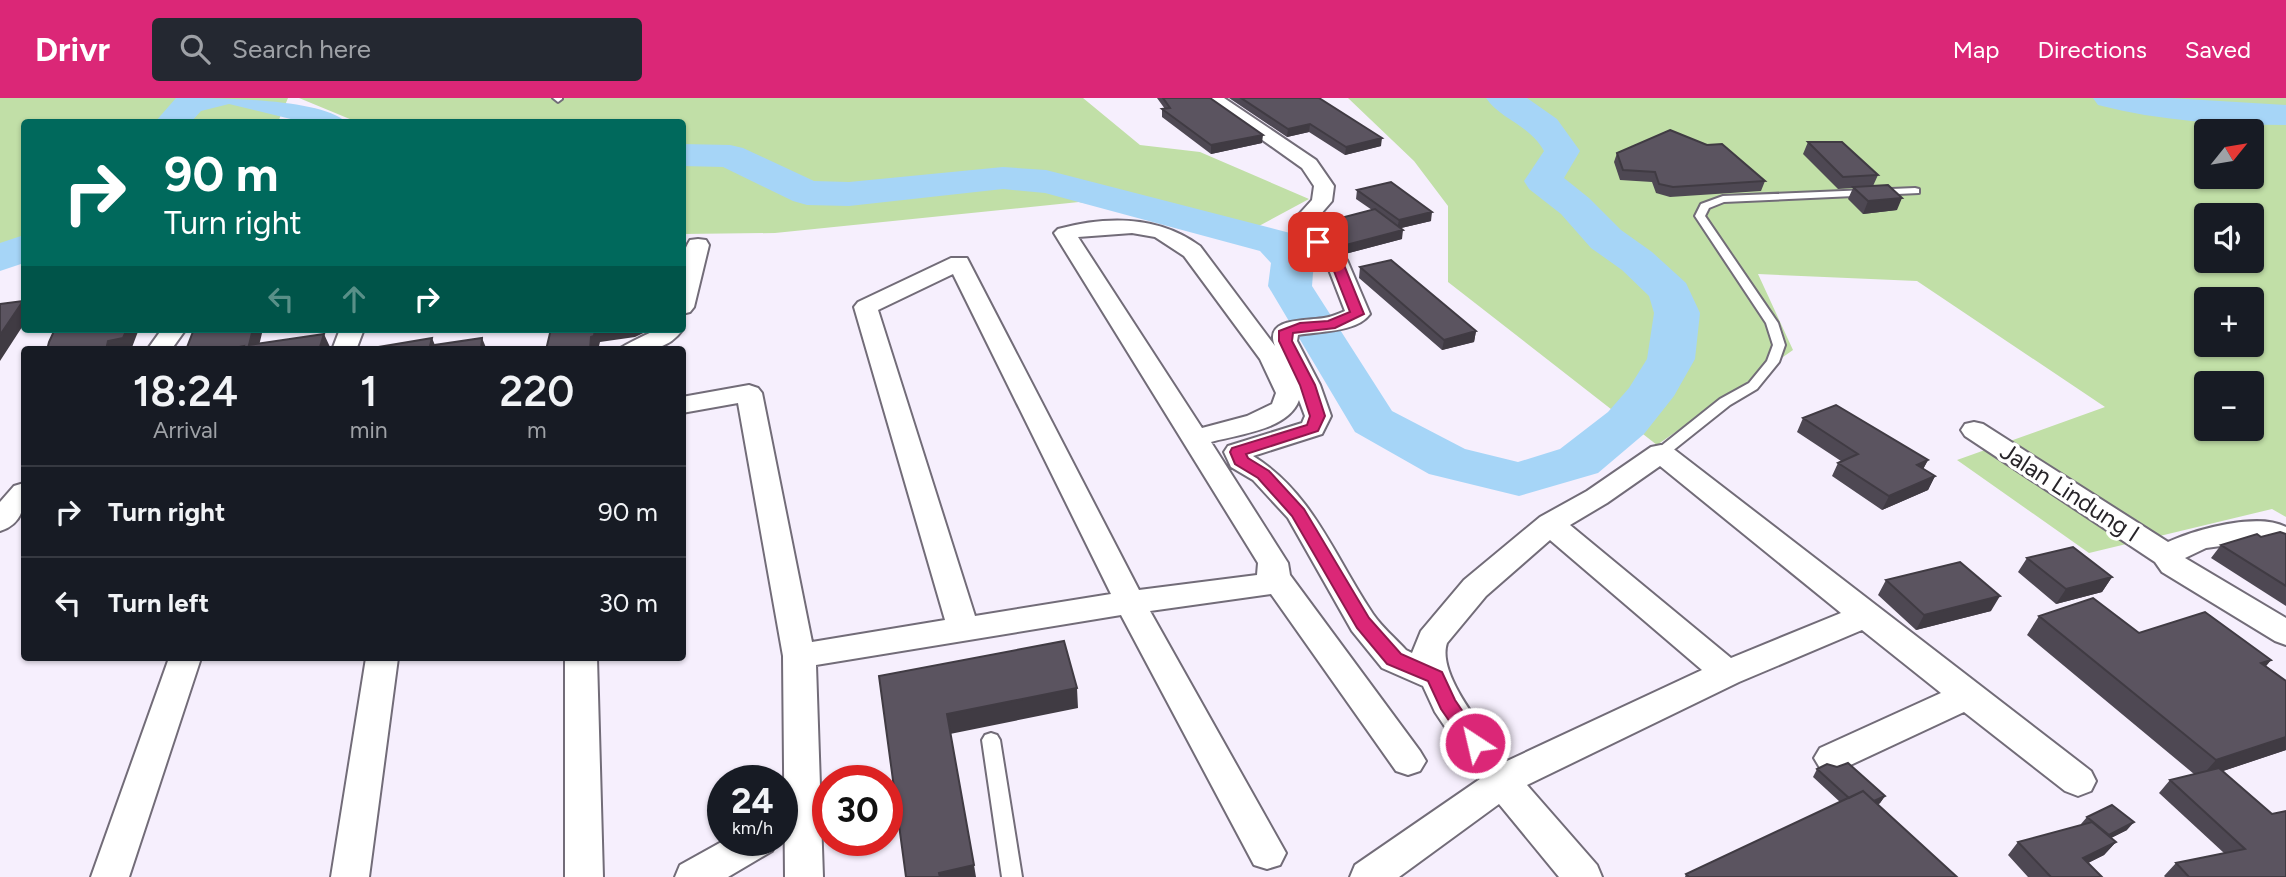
<!DOCTYPE html>
<meta charset="utf-8">
<style>
body{margin:0;font-family:Figtree,sans-serif;background:#242831;color:#f1f3f6;height:100vh;display:flex;flex-direction:column;font-size:26px;white-space:nowrap}
*{box-sizing:border-box;margin:0}
p{font-size:23px;color:#9ea1a6}
.icon{flex:none;width:38px;height:38px;fill:none;stroke:currentColor;stroke-width:2;stroke-linecap:round;stroke-linejoin:round}
.map{position:relative;flex:1;overflow:hidden}
.side{position:absolute;left:21px;top:248px;width:665px;height:315px;display:flex;flex-direction:column;background:#171b24;border-radius:7px;box-shadow:0 2px 5px #0004}
.side>*{flex:none}
.banner{position:absolute;left:21px;top:21px;width:665px;height:214px;border-radius:7px;box-shadow:0 2px 5px #0004;background:#00695c;color:#fff;overflow:hidden}
.needle{width:46px;rotate:60deg}
.controls{position:absolute;left:2194px;top:21px;display:grid;gap:14px}
.controls a{display:grid;place-items:center;width:70px;height:70px;border-radius:7px;background:#171b24;box-shadow:0 2px 5px #0004;font-size:35px}
.speed{position:absolute;left:707px;top:667px;display:flex;gap:14px;font-size:35px;font-weight:700;text-align:center}
.speed>*{display:grid;place-content:center;width:91px;height:91px;border-radius:50%;background:#171b24;box-shadow:0 2px 5px #0004;line-height:1}
.speed small{font-size:18px;font-weight:400}
.speed .limit{border:10px solid #d22;background:#fff;color:#111}
.pin{position:absolute;display:grid;place-items:center;width:60px;height:60px;color:#fff;margin:-30px;border-radius:14px;box-shadow:0 4px 10px #0006}
.me{position:absolute;width:77px;margin:-38px;rotate:325deg;stroke-linejoin:round;filter:drop-shadow(0 0 5px #0008)}
.turn{display:flex;align-items:center;gap:24px;height:147px;padding:0 28px;font-size:32px}
.turn .icon{width:91px;height:91px;stroke-width:2.5}
.turn b{display:block;font-size:49px;line-height:60px}
.lanes{display:flex;align-items:center;height:66px;padding:0 28px;background:#0003;justify-content:center;gap:35px;direction:ltr}
.lanes .off{opacity:.35}
.eta{display:flex;justify-content:space-evenly;align-items:center;height:119px;text-align:center}
.eta b{font-size:42px;font-weight:600;line-height:49px}
ul{padding:0;list-style:none}
li{display:flex;align-items:center;gap:21px;height:91px;padding:0 28px;border-top:2px solid #363941}
li div{flex:1}
li b{display:block;font-size:26px}
li em{font-style:normal}
header{display:flex;align-items:center;gap:42px;box-sizing:border-box;height:98px;padding:0 35px;background:#db2777;color:#fff}
header strong{font-size:33px}
nav{display:flex;gap:38px;margin-inline-start:auto;font-size:24px}
.search{width:490px;height:63px;background:#242831;display:flex;align-items:center;gap:18px;box-sizing:border-box;padding:0 24px;border-radius:7px;color:#9ea1a6;font-size:26px}
.map>svg:first-child{display:block}
.green{fill:#c1dfa7;fill-rule:evenodd}
.lines{fill:none;stroke-linecap:round;stroke-linejoin:round}
.river{fill:#a6d5f7;fill-rule:evenodd}
.lane-casing{stroke:#726c78;stroke-width:4}
.street-casing{stroke:#726c78;stroke-width:4}
.lane{fill:#fff;fill-rule:evenodd}
.street{fill:#fff;fill-rule:evenodd}
.wall{fill:#4e4853}
.shaded-wall{fill:#403b43}
.building{fill:#5b5460;stroke:#403b43;stroke-width:2}
.route{fill:#db2777;stroke:#8e194d;stroke-width:2}
.labels{text-anchor:middle;dominant-baseline:central;stroke-width:7;stroke-linejoin:round;paint-order:stroke}
.street-label{font-size:24px;fill:#272429;stroke:#fff}
</style>
<header>
<strong>Drivr</strong>
<div class="search"><svg class="icon" aria-label="search" viewBox="0 0 24 24"><circle cx="10" cy="10" r="6"/><path d="M15 15l6 6"/></svg>Search here</div>
<nav><a>Map</a><a>Directions</a><a>Saved</a></nav>
</header>
<div class="map">
<svg width="2286" height="779" viewBox="0 0 2286 779">
<rect width="100%" height="100%" fill="#f6effd"/>
<path class="green" d="M0,0h288l-10,24h-254v139l-24,8z
M299,0h784l57,47 60,7 109,47 -65,35 -165,-32 -304,31 -92,1 -1,-112h-325z
M1348,0h938v419l-14,-8 -183,44 -132,-93 148,-53 -188,-126 -159,-7 35,76 -136,95 -209,-163v-76l-34,-45zM2207,33h45v46h-45zM2207,117h45v46h-45zM2207,201h45v46h-45zM2207,285h45v46h-45z"/>
<g class="lines">
<path class="river" d="M176,0c40,0 145,0 170,24h-43l-74,-18 -28,7 -10,11h-36z
M1486,0h41l30,21 23,32 -16,27 25,20 32,32 31,22 34,31 14,30 -5,46 -21,37 -30,38 -46,39 -79,23 -90,-22 -74,-42 -87,-146 3,-23 -11,-12 -215,-58 -42,-4 -154,17 -42,-1 -14,-4 -70,-34 -41,-1v-22l48,1 13,3 71,33 35,1 154,-15 43,3 244,63 24,28 -2,25 80,125 73,38 53,13 42,-13 48,-37 21,-24 18,-29 7,-46 -5,-17 -27,-26 -31,-22 -30,-34 -32,-25 -5,-8 20,-30c-15,-27 -43,-31 -58,-53z
M2093,0h77l116,7v20c-63,0 -126,-4 -188,-20z
M24,137v28l-24,8v-28z"/>
<defs>
<path id="lane" d="M553,0h9v1l-4,3z
M1915,90l4,1v4l-195,9 -15,6 -4,8 73,107 7,22 -6,17 -22,27 -27,16 -64,51h-10l-2,-3 2,-3 64,-51 29,-16 18,-22 6,-16 -7,-22 -71,-107 6,-12 22,-8z
M991,635l6,2 3,5 22,137h-20l-20,-137 3,-5z"/>
<path id="street" d="M1203,0h21l92,62 18,26 -2,15 -19,22 34,37 23,54c-14,19 -52,17 -72,21l-1,6 23,44 11,31 -9,18 -69,22c60,37 82,102 120,158 9,13 22,24 33,36l6,3 9,-22 43,-51 76,-63 47,-26 64,-44 10,-2 10,2 420,324 5,10 -5,10 -13,5 -13,-5 -101,-79 -120,56 -12,4 -12,-4 -6,-10 6,-10 121,-55 -79,-63 -123,52 -212,103 70,80 5,12h-43l-60,-73 -100,73h-49l5,-12 125,-86 -45,-67 -12,-26 -41,-18 -30,-37 -64,-113 -35,-38 -22,-13 -7,-15 4,-6 74,-23 3,-7 -6,-16c-11,30 -60,34 -88,42l77,121 2,12 130,176 6,10 -6,10 -12,4 -12,-4 -125,-177 -121,17 136,242 -6,12 -13,4 -13,-4 -133,-250 -305,50 7,212h-38l-2,-221 -45,-253 -56,10v-16l67,-12 9,3 4,5 50,249 133,-22 -91,-313 4,-5 93,-44h16l172,332 118,-15 1,-12 -204,-330 4,-4c49,-13 99,-14 142,17l75,100c-12,-29 32,-25 49,-28 7,-1 14,-4 21,-7l-19,-49 -35,-39 21,-23 2,-14 -12,-18zM1132,135l23,4 29,19 76,103 16,34 -4,11 -25,12 -45,12 -124,-191zM953,176l158,320 -136,22 -97,-306zM1660,368l181,147 -110,45 -161,-133 37,-22zM1550,442l152,130 -195,91c-18,-26 -71,-85 -60,-118l39,-47z
M698,141l8,1 3,5 -15,62 -4,5 -8,2c0,-23 -5,-54 8,-74z
M682,230l1,1c-17,24 -39,21 -65,21 2,-3 37,-20 41,-21 7,-1 17,0 23,-1z
M162,231h24l-15,21h-24z
M340,231h24l-8,21h-24z
M1974,324l9,2 185,118c28,-13 90,-30 118,-15v22l-21,-9 -59,8 -21,10 101,60v27l-11,-4 -113,-69 -7,-10 -190,-126 -4,-6 4,-6z
M24,385c2,21 -1,41 -24,48v-29l14,-16z
M169,560h32l-72,219h-38z
M366,560h32l-29,219h-38z
M565,560h32l6,219h-38z
M725,742h53l-6,11 -44,26h-53l5,-12z"/>
</defs>
<use href="#lane" class="lane-casing"/>
<use href="#street" class="street-casing"/>
<use href="#lane" class="lane"/>
<use href="#street" class="street"/>
</g>
<path class="wall" d="M1157,0h53l52,45 -51,11 -49,-37v-8h3z
M1229,0h90l62,48 -36,9 -36,-23 -22,5z
M1808,44l70,33 -5,11 24,24 -34,4 -15,-15 5,-11 -15,1 -35,-35z
M1617,55l148,28 -4,10 -91,6 -14,-4 -4,-11 -32,-2 -6,-18z
M1357,92l74,31 -30,7 1,11 -57,15 -21,-23 1,-9 47,-12 -16,-11z
M1360,169l116,64 -2,11 -32,8 -83,-72z
M1803,320l125,42 -5,9 12,7 -7,14 -46,20 -50,-34 6,-13 3,-2 -44,-29z
M2286,436v72l-75,-48 10,-13z
M2027,460l85,19 -10,15 -46,12 -38,-32z
M1886,482l105,31 -75,19 -38,-35z
M2039,518l100,17 132,27 -5,6 20,15v69l-63,21 63,106h-121l-1,-1 12,-13 48,-10 -65,-60 11,-13 24,-6 -167,-139z
M1817,671l68,27 -5,7 -2,2 79,72h-272l1,-3 154,-72 -27,-25z
M2087,719l40,13 -16,8 5,4 -12,13 -16,8 14,14h-74l-20,-22 10,-13 64,-17 -1,-1z"/>
<path class="shaded-wall" d="M1310,26l-1,8 -22,5 1,-8z
M1263,37l-1,8 -51,11v-9z
M1382,40l-1,8 -36,9 1,-8z
M1902,100l-5,12 -34,4 5,-13z
M1432,114l-1,9 -34,8 2,-9z
M1403,132l-1,9 -57,15 1,-9z
M23,203l1,2v21l-24,37v-26z
M127,231h12l-8,21h-25l2,-9z
M253,231h10l-5,21 -9,-5z
M595,231h57l-17,8 -35,5 -2,8h-8l1,-13z
M1476,233l-2,11 -32,8 2,-10z
M324,236l6,13 -1,3h-10z
M432,240l5,12h-8z
M482,240l5,12h-6z
M244,248l2,4h-22z
M1928,362l-7,13 -4,-8z
M1935,378l-7,14 -46,20 7,-14z
M2112,479l-10,15 -46,12 10,-15z
M2000,498l-9,15 -75,19 8,-15z
M2271,562l-16,19 6,-16z
M1077,590l1,20 -128,26 -3,-20z
M2286,639v13l-87,29 17,-19z
M1885,698l-5,7 -25,13 5,-7z
M2134,724l-7,8 -24,12 6,-7z
M2116,744l-12,13 -32,16 11,-13z
M974,767l2,12h-36l-1,-4z"/>
<path class="building" d="M1163,0h47l53,37 -52,10 -49,-36 8,-1z
M1241,0h78l63,40 -36,9 -36,-23 -22,5z
M1670,32l37,15 15,-1 43,37 -92,6 -14,-3 -4,-12 -32,-2 -6,-17z
M1808,44h34l36,33 -35,2z
M1391,84l41,30 -33,8 -42,-30z
M1888,87l14,13 -34,3 -15,-14z
M1375,111l28,21 -57,15 -21,-23z
M1391,162l85,71 -32,9 -84,-73z
M23,203l-23,34v-31z
M55,231h72l-4,9 -15,3 -2,9h-59l2,-8z
M194,231h59l-4,16 75,-11 -5,16h-76l1,-4 -20,4h-38z
M551,231h44l-1,7 -3,1 -1,13h-44z
M432,240l-3,12h-51l1,-3z
M482,240l-1,12h-47l1,-5z
M1836,307l92,55 -11,5 18,11 -46,20 -51,-33 20,-9 -55,-36z
M2280,434l6,2v52l-65,-41 36,-11 4,3z
M2073,449l39,30 -46,12 -39,-31z
M1960,464l40,34 -76,19 -38,-35z
M2093,500l46,35 66,-21 66,48 -10,3 25,18v56l-70,23 -177,-144z
M1064,543l13,47 -130,26 27,151 -35,8 1,4h-34l-27,-201z
M1848,665l37,33 -11,5 -11,-10 -14,7 -32,-29 10,-5 10,3z
M2219,670l53,46 14,-3v66h-97l-13,-14 69,-14 -75,-69z
M1863,693l94,86h-268l-3,-3z
M2112,707l22,17 -25,13 -22,-18z
M2092,724l24,20 -33,16 19,19h-51l-33,-35z"/>
<path class="route" d="M1318,140l5,1 19,21 22,54 -29,14 -42,5 -1,8 23,44 10,31 -7,15 -72,23 2,4 21,13 35,38 65,109 32,36 41,18 13,28 29,43 -2,5 -7,3 -7,-3 -27,-39 -13,-28 -41,-17 -30,-36 -65,-112 -34,-38 -23,-14 -5,-12 2,-4 75,-23 3,-9 -10,-31 -21,-44v-10l21,-8 28,-2 22,-9 -20,-51 -18,-19z"/>
<g class="labels">
<g class="street-label">
<text transform="translate(2070 394) rotate(33)">Jalan Lindung I</text>
</g>
</g>
</svg>
<div class="controls">
<a><svg class="needle" viewBox="-14 -14 28 28"><path d="M0-13l5 13h-10z" fill="#e53935"/><path d="M0 13l5-13h-10z" fill="#9ea1a6"/></svg></a>
<a><svg class="icon" aria-label="sound" viewBox="0 0 24 24"><path d="M4 9h4l5-4v14l-5-4H4zM17 9q2 3 0 6"/></svg></a>
<a>+</a>
<a>−</a>
</div>
<div class="speed"><div>24<small>km/h</small></div><div class="limit">30</div></div>
<div class="pin" style="left:1318px;top:144px;background:#d93025"><svg class="icon" aria-label="arrive" viewBox="0 0 24 24"><path d="M6 21V4h12l-3 4 3 4H6"/></svg></div>
<svg class="me" style="left:1475px;top:645px" viewBox="-20 -20 40 40"><circle r="17" fill="#db2777" stroke="#fff" stroke-width="3"/><path d="M0-11L8 9 0 5-8 9z" fill="#fff"/></svg>
<div class="banner">
<div class="turn"><svg class="icon" aria-label="right" viewBox="0 0 24 24"><path d="M7 20v-9h11M14 6l5 5-5 5"/></svg><div><b>90 m</b>Turn right</div></div>
<div class="lanes"><svg class="icon off" aria-label="left" viewBox="0 0 24 24"><path d="M17 20v-9H6M10 6l-5 5 5 5"/></svg><svg class="icon off" aria-label="ahead" viewBox="0 0 24 24"><path d="M12 20V5M6 11l6-6 6 6"/></svg><svg class="icon" aria-label="right" viewBox="0 0 24 24"><path d="M7 20v-9h11M14 6l5 5-5 5"/></svg></div>
</div>
<section class="side">
<div class="eta">
<div><b>18:24</b><p>Arrival</p></div>
<div><b>1</b><p>min</p></div>
<div><b>220</b><p>m</p></div>
</div>
<ul>
<li><svg class="icon" aria-label="right" viewBox="0 0 24 24"><path d="M7 20v-9h11M14 6l5 5-5 5"/></svg><div><b>Turn right</b></div><em>90 m</em></li>
<li><svg class="icon" aria-label="left" viewBox="0 0 24 24"><path d="M17 20v-9H6M10 6l-5 5 5 5"/></svg><div><b>Turn left</b></div><em>30 m</em></li>
</ul>
</section>
</div>
